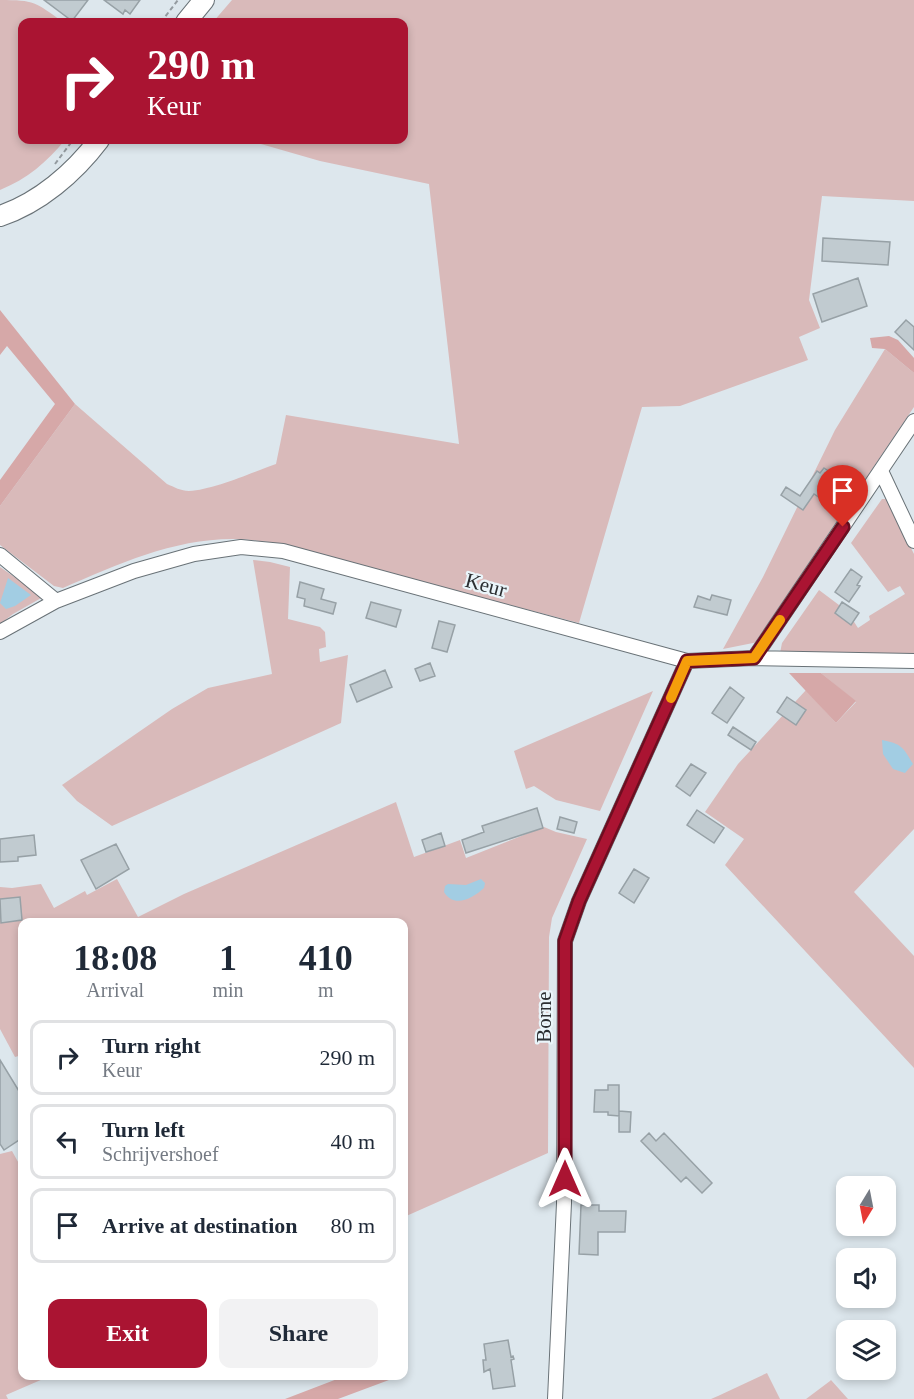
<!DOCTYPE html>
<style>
body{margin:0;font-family:Georgia,serif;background:#f2f2f3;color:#1f2937;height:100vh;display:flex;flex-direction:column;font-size:22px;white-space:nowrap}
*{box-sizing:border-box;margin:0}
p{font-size:20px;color:#747a83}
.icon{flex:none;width:33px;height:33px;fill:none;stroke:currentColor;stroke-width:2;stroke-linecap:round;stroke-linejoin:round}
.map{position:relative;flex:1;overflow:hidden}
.drawer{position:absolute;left:18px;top:918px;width:390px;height:462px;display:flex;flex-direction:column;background:#fff;border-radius:12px;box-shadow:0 3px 9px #0003}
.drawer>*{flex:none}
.top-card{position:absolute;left:18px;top:18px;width:390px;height:126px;border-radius:12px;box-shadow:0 3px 9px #0003;background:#aa1432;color:#fff;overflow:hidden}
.needle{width:39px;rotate:190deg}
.buttons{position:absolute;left:836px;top:1176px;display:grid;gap:12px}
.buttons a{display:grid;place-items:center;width:60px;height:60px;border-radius:12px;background:#fff;box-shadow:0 3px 9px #0003;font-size:30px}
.pin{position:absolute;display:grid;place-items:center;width:51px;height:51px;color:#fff;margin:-62px -26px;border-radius:50% 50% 50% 0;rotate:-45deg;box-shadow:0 0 6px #0007}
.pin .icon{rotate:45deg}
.me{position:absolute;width:66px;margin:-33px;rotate:0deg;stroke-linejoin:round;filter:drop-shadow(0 0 4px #0008)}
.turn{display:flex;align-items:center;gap:21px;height:126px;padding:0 30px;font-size:27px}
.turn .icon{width:78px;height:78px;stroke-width:2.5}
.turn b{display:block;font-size:42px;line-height:51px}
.eta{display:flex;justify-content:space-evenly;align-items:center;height:102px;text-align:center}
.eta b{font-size:36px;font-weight:600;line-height:42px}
.action{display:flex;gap:12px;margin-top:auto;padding:12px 30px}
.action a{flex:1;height:69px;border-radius:12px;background:#aa1432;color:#fff;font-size:24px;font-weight:600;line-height:69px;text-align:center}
.action a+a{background:#f2f2f3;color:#1f2937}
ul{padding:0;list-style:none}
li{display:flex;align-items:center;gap:18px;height:75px;margin:0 12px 9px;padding:0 18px;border:3px solid #e0e1e3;border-radius:12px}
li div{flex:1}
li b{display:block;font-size:22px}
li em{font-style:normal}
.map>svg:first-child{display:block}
.green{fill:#d9baba}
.forest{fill:#d6a8a8}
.water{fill:#a2cde3}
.building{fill:#c1cbd0;stroke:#97a1a6;stroke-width:1.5}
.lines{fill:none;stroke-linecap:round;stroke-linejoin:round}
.minor-casing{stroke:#697277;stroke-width:16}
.secondary-casing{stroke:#697277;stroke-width:22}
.path{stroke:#949ba0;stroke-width:2;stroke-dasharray:4.5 3;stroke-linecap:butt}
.minor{stroke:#fff;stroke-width:14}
.secondary{stroke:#fff;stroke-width:20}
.route-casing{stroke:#6e0d20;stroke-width:15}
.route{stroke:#aa1432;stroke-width:10}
.slow{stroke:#f59e0b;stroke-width:10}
.labels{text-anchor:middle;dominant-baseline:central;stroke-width:4.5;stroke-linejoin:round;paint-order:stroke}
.street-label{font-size:21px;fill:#2c2f32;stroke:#eaf5fa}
</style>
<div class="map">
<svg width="914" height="1399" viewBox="0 0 914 1399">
<rect width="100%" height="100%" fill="#dde7ed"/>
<path class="green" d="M0,0c35,0 35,2 63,22h-41v118h43c-18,22 -38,39 -65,50z
M232,0h682v201l-92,-5 -13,104 11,28 -21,9 9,23 -128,46 -38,1 -63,216 -310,-81c-11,-1 -22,-3 -33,-3 -61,-1 -118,25 -173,49l-9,-2 -54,-41v-39l75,-102 92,80c7,3 14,7 22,7 24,-1 64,-19 87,-27l10,-49 173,29 -30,-260 -109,-23 -73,-21h157v-118h-191z
M885,349l29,24v34l-100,148 -56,87 -35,7 40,-72 72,-147z
M882,499h4l28,55v106l-135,-2 3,-15 37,-53 28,21 11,17 12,-8 -1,-4 36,-22 -5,-8 -12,6 -37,-49z
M253,560l17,2 20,5 -2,52 32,8 5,5 1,15 -7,2 1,13 28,-7 -7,68 -229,103 -35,-25 -15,-16 110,-76 36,-21 64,-14z
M0,567l43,30 -30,17 -13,10z
M821,673h93v156l-60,63 60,64v112l-189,-203 19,-26 -39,-27 33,-48 68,-74 30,33 20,-21z
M653,691l-53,120 -44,-11 -22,-14 -8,3 -12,-38z
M396,802l18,55 46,-17 6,18 78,-31 12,5 31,7 -35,79 -3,19 -1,216 -144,64v-295h-382v133l-7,2 -15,-28v-142l12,1 29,-4 13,24 31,-17 2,4 30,-16 21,38 46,-23z
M12,1151l10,18v207h28l-44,19 2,4h-8v-245z
M767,1373l13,26h-69l7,-3z
M831,1380l17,19h-42l24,-18z"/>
<path class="forest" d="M0,310l75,94 -75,102v-26l55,-76 -48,-58 -7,9z
M889,336l9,4 16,18v15l-29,-24 -13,-1 -2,-10z
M789,673h32l35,28 -20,22z
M345,1376h50l2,1 -59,22h-53z"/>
<path class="water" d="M8,578l23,17 -16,11 -9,3 -6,-6z
M882,740c20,4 21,7 31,24l-8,9 -12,-4 -10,-15z
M481,879l4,4 -1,5c-11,10 -30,21 -40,4l1,-6 3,-2 18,1z"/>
<path class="building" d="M44,0h44l-16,21z
M104,0h36l-10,14 -5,-4 -2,4z
M823,238l67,4 -2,23 -66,-4z
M858,278l9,28 -45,16 -9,-28z
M906,320l8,7v23l-19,-18z
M824,468l15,10 -16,22 -9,-6 -11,16 -22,-15 5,-8 14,9 17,-25 3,2z
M851,569l11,8 -5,8 3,1 -11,16 -14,-10z
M300,582l24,7 -3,10 15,4 -3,11 -29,-8 1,-7 -8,-2z
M712,595l19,5 -4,15 -33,-8 4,-11 12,4z
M371,602l30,8 -5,17 -30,-9z
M842,602l17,11 -8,12 -16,-12z
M439,621l16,4 -8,27 -15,-4z
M430,663l5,13 -15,5 -5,-12z
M385,670l7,17 -35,15 -7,-17z
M730,687l14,11 -17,25 -15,-10z
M787,697l19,13 -10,15 -19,-13z
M733,727l23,15 -5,8 -23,-15z
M691,764l15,9 -16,23 -14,-10z
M537,808l6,20 -77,25 -4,-13 22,-8 -2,-6z
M697,810l27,18 -10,15 -27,-18z
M560,817l17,5 -3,11 -17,-4z
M441,833l4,13 -19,6 -4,-12z
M34,835l2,20 -18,2v4l-18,1v-23z
M116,844l13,25 -33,20 -15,-29z
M634,869l15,9 -15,25 -15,-10z
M20,897l2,23 -21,3 -1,-24z
M0,1060l22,36v42l-18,12 -4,-6z
M608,1085h11v31l-11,-1v-3h-14l1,-22h13z
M619,1111l12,1 -1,20h-11z
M649,1133l7,8 8,-8 48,50 -10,10 -16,-16 -5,5 -40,-41z
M581,1205h18v6h27l-1,21h-27v23l-19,-1z
M508,1340l3,17 2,-1 1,3 -3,1 4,26 -22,3 -3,-20 -6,3 -1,-12h3l-2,-16z"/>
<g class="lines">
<defs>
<path id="minor" d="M881,471l33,70
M0,555l56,46
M0,632l56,-31 78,-30 60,-17 47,-7 42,4 404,110 67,-3 160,3
M754,658l160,-237
M555,1399l9,-196 1,-262 14,-40 108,-240"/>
<path id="secondary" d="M186,22l18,-22
M0,216c39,-13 74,-43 99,-76"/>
</defs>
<use href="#minor" class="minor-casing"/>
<use href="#secondary" class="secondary-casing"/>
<path class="path" d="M161,22l17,-22
M55,164l18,-24"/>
<use href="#minor" class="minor"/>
<use href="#secondary" class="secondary"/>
</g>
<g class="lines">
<defs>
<path id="route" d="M565,1179v-238l14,-40 108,-240 67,-3 89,-131"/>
</defs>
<use href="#route" class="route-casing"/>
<use href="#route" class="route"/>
<path class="slow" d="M671,698l16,-37 67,-3 26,-38"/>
</g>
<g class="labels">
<g class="street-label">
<text transform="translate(486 585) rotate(15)">Keur</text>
<text transform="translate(544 1017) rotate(-90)">Borne</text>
</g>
</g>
</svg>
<div class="buttons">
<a><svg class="needle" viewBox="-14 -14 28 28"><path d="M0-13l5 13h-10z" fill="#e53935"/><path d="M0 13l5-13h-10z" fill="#747a83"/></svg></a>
<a><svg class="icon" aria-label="sound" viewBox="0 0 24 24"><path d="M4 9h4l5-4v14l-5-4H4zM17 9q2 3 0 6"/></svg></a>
<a><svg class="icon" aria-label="layers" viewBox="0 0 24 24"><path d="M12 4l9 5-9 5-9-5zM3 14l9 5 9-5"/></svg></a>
</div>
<div class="pin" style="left:843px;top:527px;background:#d93025"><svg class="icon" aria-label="arrive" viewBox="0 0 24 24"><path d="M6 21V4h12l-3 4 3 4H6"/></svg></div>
<svg class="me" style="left:565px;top:1179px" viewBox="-20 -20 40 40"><path d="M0-17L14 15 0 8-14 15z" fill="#aa1432" stroke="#fff" stroke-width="4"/></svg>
<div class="top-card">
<div class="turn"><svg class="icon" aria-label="right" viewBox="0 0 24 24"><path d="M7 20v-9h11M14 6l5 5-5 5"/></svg><div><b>290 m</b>Keur</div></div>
</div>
<section class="drawer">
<div class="eta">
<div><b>18:08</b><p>Arrival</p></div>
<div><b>1</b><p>min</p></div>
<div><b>410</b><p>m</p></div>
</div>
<ul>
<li><svg class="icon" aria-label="right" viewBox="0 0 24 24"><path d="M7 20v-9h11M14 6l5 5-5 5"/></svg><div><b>Turn right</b><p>Keur</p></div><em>290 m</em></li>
<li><svg class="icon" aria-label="left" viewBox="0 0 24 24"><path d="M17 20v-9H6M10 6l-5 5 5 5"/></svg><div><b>Turn left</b><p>Schrijvershoef</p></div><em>40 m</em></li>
<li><svg class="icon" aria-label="arrive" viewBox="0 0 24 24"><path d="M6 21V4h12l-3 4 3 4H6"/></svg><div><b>Arrive at destination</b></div><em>80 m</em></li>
</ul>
<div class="action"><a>Exit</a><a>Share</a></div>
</section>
</div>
